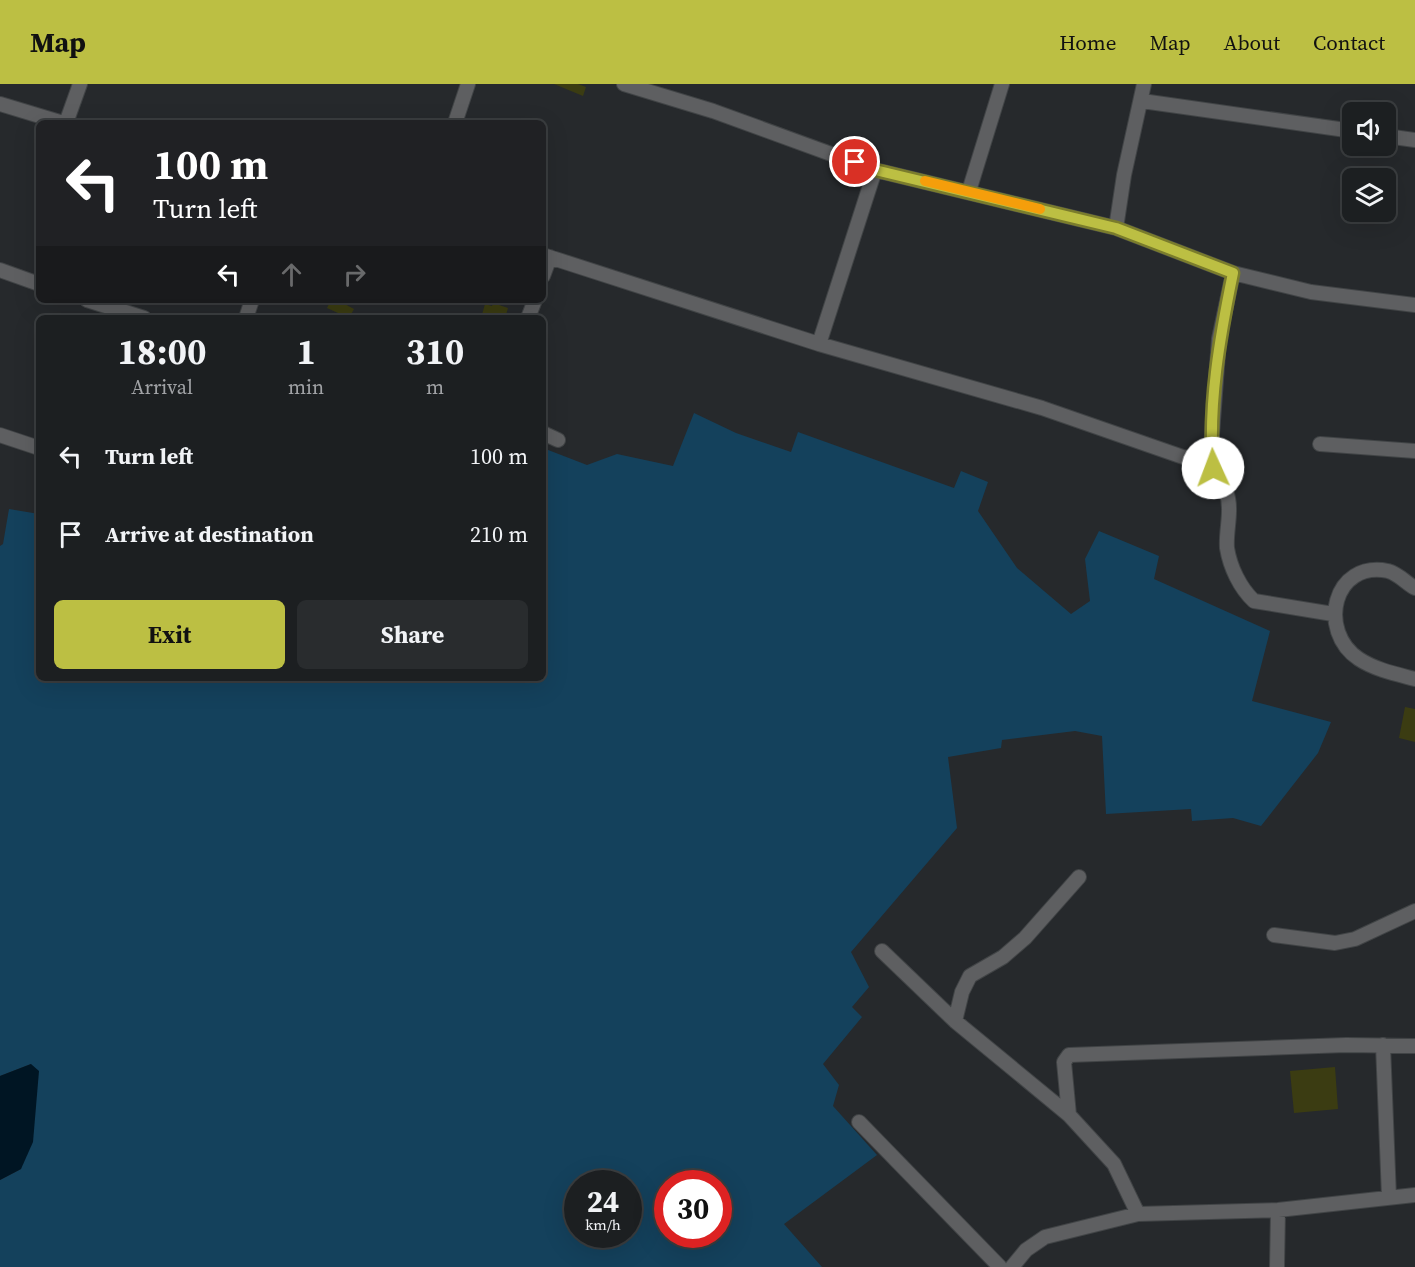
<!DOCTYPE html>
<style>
body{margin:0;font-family:"Source Serif 4",serif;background:#292c2e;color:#f1f3f6;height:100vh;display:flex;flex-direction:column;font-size:22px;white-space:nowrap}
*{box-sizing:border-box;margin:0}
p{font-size:20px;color:#a0a2a5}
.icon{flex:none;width:33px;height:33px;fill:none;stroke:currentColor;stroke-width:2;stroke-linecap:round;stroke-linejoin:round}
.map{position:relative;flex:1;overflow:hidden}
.panel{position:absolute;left:36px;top:231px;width:510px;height:366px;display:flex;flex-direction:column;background:#1c1f21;border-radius:9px;box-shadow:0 6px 24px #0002,0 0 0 2px #3a3d3f}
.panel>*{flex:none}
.top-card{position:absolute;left:36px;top:36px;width:510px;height:183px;border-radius:9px;box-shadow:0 6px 24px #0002,0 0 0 2px #3a3d3f;background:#202124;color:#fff;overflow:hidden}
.buttons{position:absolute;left:1342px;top:18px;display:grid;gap:12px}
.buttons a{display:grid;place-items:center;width:54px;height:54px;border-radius:9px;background:#1c1f21;box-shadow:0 6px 24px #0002,0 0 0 2px #3a3d3f;font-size:30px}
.speed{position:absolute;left:564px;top:1086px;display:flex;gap:12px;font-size:30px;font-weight:700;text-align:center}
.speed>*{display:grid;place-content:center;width:78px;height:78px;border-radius:50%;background:#1c1f21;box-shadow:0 6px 24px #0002,0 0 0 2px #3a3d3f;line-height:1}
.speed small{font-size:15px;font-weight:400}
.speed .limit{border:9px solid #d22;background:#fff;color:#111}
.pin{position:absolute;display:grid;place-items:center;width:51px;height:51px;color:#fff;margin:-26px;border:3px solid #fff;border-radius:50%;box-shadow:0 2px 6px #0007}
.me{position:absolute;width:66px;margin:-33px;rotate:358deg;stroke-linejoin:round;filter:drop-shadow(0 0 4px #0008)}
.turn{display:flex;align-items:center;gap:21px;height:126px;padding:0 18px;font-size:27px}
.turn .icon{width:78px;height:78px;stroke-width:2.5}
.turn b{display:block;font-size:42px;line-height:51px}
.lanes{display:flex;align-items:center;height:57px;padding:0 18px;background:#0003;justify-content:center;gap:30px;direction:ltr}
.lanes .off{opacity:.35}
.eta{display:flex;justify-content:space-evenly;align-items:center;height:102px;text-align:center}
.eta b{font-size:36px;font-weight:700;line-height:42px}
.action{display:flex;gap:12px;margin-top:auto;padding:12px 18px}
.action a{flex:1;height:69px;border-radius:9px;background:#bcbf43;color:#111;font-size:24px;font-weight:700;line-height:69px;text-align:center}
.action a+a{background:#292c2e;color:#f1f3f6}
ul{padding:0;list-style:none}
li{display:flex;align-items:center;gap:18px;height:78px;padding:0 18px}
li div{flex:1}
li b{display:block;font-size:22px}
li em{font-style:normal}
header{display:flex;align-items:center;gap:36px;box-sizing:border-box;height:84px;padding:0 30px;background:#bcbf43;color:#111}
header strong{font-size:28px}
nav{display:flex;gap:33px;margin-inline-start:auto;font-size:21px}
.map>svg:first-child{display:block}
.green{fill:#14415c;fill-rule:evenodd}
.water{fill:#001523}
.building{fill:#3b3c12}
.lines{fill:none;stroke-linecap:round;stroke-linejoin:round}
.minor-casing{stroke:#414446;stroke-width:16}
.minor{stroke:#5e5f61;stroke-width:14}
.route-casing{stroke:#7a7c2c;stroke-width:15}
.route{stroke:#bcbf43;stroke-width:10}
.slow{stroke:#f59e0b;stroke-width:10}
</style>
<header>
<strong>Map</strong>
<nav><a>Home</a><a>Map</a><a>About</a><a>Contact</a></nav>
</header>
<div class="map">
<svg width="1415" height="1183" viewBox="0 0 1415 1183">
<rect width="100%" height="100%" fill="#26292c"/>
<path class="green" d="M694,329l42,20 55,19 7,-20 156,56 7,-17 27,11 -10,29 39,57 54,46 19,-13 -5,-42 14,-28 60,25 -5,23 116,52 -18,70 79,21 -13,31 -57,73 -28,-8 -41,3 -1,-12 -85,5 -4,-78 -27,-5 -73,9 -1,8 -53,9 9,71 -106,124 18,35 -17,20 10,10 -39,47 16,21 -6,21 44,49 -93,69 38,43h-822v-87l21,-11 10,-105 -31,12v-530l3,-2 6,-35 30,5v164h504v-230l44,17 30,-11 56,12zM578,1100h50v50h-50zM668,1100h50v50h-50z"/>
<path class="water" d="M31,980l8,7 -6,71 -12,27 -21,11v-104z"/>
<path class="building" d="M554,0h24l8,3 -3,9z
M331,216h6l17,9 -5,9 -22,-10z
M493,219l15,5 -3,10h-24l4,-14 7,2z
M1405,623l10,2v33l-16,-4z
M1335,983l3,42 -44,4 -4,-42z"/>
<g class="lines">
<defs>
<path id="minor" d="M624,0l89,27 162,59 241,58 117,45 78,19 104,13
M1142,17l211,30
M0,20l63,19
M66,39l14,-39
M455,39l13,-39
M1386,52l29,4
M969,107l33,-107
M1116,144l8,-53 20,-91
M543,171l276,89 223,64 141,49c27,2 47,27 46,54 0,12 -3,25 -2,37 3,19 13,40 27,53l79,13
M0,186l39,14
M543,192l7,-19
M87,216l57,18
M246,234l6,-18
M528,234l7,-18
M819,260l56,-174
M543,349l15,7
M0,351l39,13
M1320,360l95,7
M1197,374l14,-10 8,-109 14,-66
M1415,504c-9,-5 -16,-14 -27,-17 -55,-11 -71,60 -29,88 17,11 37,15 56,20
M1274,851l61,8 20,-4 60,-28
M882,867l73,70 114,94 45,49 24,50
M955,937l7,-29 8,-16 33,-19 22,-19 54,-61
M1383,961l6,152
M1069,1031l-5,-53 5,-7 277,-10 69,1
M859,1038l141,145
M1012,1183l14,-17 19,-13 93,-23 140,-4 137,-15
M1277,1183l1,-57"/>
</defs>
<use href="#minor" class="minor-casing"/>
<use href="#minor" class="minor"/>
</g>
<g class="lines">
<defs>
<path id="route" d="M855,78l20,8 241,58 117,45c-13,63 -25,130 -20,195"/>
</defs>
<use href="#route" class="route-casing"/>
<use href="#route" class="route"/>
<path class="slow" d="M925,97l115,28"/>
</g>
</svg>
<div class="buttons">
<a><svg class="icon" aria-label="sound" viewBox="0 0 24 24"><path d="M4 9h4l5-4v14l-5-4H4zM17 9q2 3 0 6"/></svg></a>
<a><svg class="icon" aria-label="layers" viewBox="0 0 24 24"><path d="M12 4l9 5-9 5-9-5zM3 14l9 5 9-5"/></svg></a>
</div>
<div class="speed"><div>24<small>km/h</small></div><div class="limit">30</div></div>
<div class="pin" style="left:855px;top:78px;background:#d93025"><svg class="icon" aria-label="arrive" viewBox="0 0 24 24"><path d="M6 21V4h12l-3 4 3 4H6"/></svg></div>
<svg class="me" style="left:1213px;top:384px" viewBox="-20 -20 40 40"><circle r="19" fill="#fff"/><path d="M0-13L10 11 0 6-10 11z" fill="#bcbf43"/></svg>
<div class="top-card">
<div class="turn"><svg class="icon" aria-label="left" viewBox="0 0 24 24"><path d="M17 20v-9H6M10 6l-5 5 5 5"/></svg><div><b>100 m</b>Turn left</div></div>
<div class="lanes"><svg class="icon" aria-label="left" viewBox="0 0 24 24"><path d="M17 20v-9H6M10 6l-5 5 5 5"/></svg><svg class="icon off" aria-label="ahead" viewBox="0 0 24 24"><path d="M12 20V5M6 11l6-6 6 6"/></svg><svg class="icon off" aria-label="right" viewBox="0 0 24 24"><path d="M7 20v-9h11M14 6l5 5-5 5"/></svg></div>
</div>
<section class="panel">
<div class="eta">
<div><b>18:00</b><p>Arrival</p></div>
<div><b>1</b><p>min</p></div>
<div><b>310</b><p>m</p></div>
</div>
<ul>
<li><svg class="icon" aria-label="left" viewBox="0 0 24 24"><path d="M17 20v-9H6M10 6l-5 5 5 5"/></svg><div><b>Turn left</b></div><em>100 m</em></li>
<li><svg class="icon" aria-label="arrive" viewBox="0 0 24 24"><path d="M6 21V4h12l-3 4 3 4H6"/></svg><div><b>Arrive at destination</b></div><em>210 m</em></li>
</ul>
<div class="action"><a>Exit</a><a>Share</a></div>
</section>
</div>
